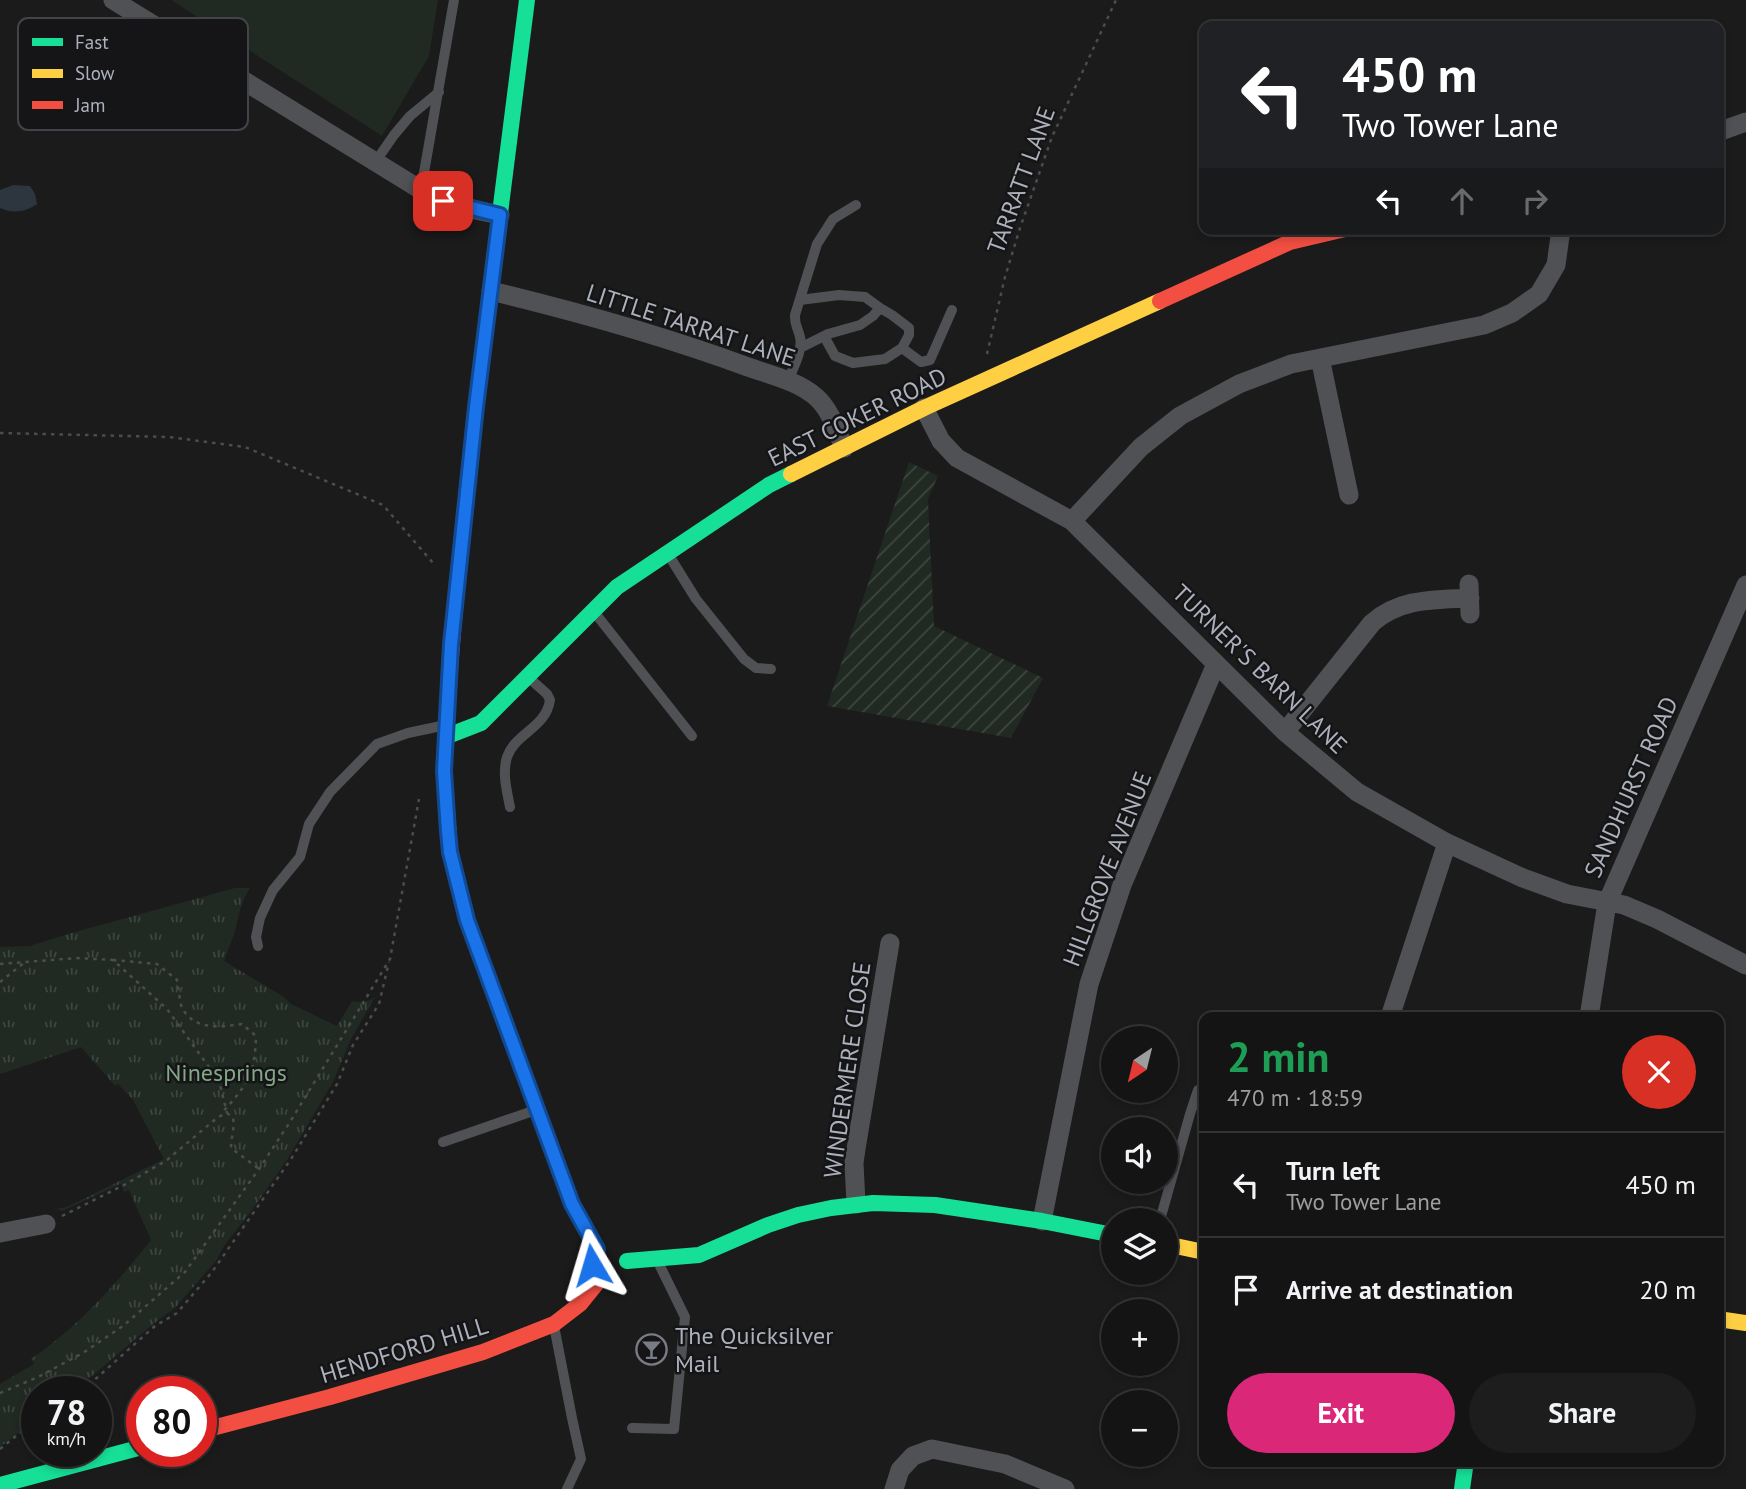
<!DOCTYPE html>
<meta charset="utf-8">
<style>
body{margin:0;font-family:"PT Sans",sans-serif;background:#1d1d1d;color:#f1f3f6;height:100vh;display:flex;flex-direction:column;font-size:26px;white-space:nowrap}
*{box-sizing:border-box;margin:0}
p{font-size:23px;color:#9d9ea0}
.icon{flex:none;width:38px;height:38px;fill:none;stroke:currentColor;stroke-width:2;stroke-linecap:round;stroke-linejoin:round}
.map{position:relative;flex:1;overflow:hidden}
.drawer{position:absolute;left:1199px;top:1012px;width:525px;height:455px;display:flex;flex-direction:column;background:#141414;border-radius:14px;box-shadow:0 4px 10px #0003,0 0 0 2px #333334}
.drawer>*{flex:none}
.top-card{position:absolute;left:1199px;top:21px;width:525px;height:214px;border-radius:14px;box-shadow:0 4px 10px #0003,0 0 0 2px #333334;background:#202124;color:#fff;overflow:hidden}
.needle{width:46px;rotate:215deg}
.fabs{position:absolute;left:1101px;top:1026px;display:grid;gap:14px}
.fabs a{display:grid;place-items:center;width:77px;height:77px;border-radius:50%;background:#141414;box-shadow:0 4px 10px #0003,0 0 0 2px #333334;font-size:35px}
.speed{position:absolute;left:21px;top:1376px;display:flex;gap:14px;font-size:35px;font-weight:700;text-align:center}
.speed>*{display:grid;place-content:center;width:91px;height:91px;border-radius:50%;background:#141414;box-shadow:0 4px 10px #0003,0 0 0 2px #333334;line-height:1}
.speed small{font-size:18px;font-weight:400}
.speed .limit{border:10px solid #d22;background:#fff;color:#111}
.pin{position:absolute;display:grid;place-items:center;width:60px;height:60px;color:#fff;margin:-30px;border-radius:14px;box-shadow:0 4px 10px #0006}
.me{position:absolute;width:77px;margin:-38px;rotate:353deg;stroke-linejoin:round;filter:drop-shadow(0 0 5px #0008)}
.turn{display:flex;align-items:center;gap:24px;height:147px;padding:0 28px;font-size:32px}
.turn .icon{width:91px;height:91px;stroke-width:2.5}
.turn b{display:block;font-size:49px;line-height:60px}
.lanes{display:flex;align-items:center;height:66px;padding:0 28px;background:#0003;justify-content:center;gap:35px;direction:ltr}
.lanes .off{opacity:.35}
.round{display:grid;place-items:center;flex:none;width:74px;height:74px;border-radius:37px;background:#1d1d1d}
.headline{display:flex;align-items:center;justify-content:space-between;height:119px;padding:0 28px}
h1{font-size:42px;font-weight:700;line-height:52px;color:#1e9e55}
.action{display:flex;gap:14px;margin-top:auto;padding:14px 28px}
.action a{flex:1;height:80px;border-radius:42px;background:#db2777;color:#fff;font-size:28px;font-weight:700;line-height:80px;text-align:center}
.action a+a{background:#1d1d1d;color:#f1f3f6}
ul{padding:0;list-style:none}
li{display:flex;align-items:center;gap:21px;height:105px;padding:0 28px;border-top:2px solid #333334}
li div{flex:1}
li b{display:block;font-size:26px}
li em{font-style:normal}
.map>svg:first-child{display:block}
.grass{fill:#202922}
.park{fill:url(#park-tufts)}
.garden{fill:url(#garden-furrows)}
.water{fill:#2d363e}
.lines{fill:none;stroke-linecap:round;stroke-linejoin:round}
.path{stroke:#4b4c4f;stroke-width:2.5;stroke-dasharray:3.5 5;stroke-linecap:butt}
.lane{stroke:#4f5154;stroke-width:10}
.street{stroke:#4f5154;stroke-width:19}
.fast{stroke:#16e098;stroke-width:16}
.slow{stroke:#ffcf43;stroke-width:16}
.jam{stroke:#f24e42;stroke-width:16}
.route-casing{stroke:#114b97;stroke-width:18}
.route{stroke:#1a73e8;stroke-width:12}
.labels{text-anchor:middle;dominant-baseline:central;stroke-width:5;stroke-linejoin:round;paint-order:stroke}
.street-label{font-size:24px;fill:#acb1bc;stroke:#151517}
.park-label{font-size:24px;fill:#83a886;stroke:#151517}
.poi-label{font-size:24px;fill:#acb1bc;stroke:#151517;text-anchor:start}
.key{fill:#151517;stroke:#424449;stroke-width:2}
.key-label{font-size:19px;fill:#acb1bc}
</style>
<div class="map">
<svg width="1746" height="1489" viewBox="0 0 1746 1489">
<defs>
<pattern id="park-tufts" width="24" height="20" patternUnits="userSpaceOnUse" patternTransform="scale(1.75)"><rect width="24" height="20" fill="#202922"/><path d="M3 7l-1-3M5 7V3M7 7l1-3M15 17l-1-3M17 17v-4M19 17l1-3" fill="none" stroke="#3e4640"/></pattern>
<pattern id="garden-furrows" width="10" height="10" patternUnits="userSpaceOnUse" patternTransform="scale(1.75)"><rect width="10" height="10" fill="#202922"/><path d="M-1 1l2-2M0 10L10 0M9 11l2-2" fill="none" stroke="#3e4640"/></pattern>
</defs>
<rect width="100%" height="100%" fill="#1b1b1b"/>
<path class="grass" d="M171,0h267l-9,56 -47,80z"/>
<path class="park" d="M235,888h15c-8,12 -11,25 -14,39 -3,11 -8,23 -12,34l60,36 7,7 46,22 15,-25c8,2 17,1 23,-4l-24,42 -18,43 -46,78 -35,50 -28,36 -8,15 -41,47 -23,17 -60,51 -13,7 -8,8h-34v28l-37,28v-63l34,-20 -3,-5c47,-32 85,-75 120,-119l-22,-50 -5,2 -3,-8 -59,27 -5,-2 10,-2 97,-48 -31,-59 -13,-14 -2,-2 -3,2 -34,-39 -81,27v-127l30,-1 38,-12z"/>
<path class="garden" d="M909,462l29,14 -10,23 6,127 109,52 -32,60 -184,-32z"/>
<path class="water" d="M13,185l17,1 5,8 2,10c-12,8 -23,10 -37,4v-18z"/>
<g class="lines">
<path class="path" d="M987,354l18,-77 15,-49 32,-91 64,-137
M0,433l169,4 76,10 138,58 50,58
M113,960l44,4 20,16c2,8 2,20 5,28 13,23 38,19 60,16l14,12c-1,40 -10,50 -35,78
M0,964l77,-6 36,2 54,49 52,72 8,32
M0,982l25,-20
M62,1216l64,-32 41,-24 51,-43 9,-4 6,5c2,10 -2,19 -2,30l28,21
M73,1391l18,-8 64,-57 22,-13 35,-41 79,-113 46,-75 16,-39 26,-41 10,-42
M0,1393l38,-16 45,-24 40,-27 62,-54 74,-103 31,-47 100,-163 29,-160
M0,1449l37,-30"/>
<path class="lane" d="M376,161l18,-26 16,-19 29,-24
M421,190l33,-190
M800,300l39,-5 26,2 15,11 -7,8 -13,9 -32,9 -28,14
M824,336l11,20 18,7 32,-4 17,-11 7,-13v-7l-17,-13 -12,-7
M902,348l19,14 9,-2 22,-50
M788,381c5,-13 15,-30 12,-44 -2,-9 -6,-13 -5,-22l22,-71 16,-25 23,-14
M668,554l28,45 48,60 12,9 15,1
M595,613l97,123
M510,807c-3,-16 -8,-33 -3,-50 8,-24 39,-29 43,-57l-3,-6 -19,-17
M258,946l-2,-9 4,-19 13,-28 27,-33 9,-33 21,-32 47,-48 31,-11 33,-7
M443,1142l87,-30
M1160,1220l30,-106 8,-24 6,-2
M555,1331l17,87 9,41 -14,30
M632,1428l42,1 11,-112 -25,-51"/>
<path class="street" d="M113,0l308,190c26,13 50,20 79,25
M1718,132l28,-10
M491,291c87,21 173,45 257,76 22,8 50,14 68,30 14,12 21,34 28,51
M1320,358l29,137
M924,408l17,33 16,17 115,63 213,211 72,60 90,51 76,35 44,16 57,11 33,14 89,46
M1072,521l69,-74 39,-31 59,-32 52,-20 193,-39 28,-12 27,-19 17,-29 5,-36
M1469,584l1,30
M1285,732l87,-109c28,-25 62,-23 98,-25
M1390,1017l57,-174
M1589,1017l18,-114 139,-318
M856,1204l-2,-41 2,-14 34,-206
M1042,1221l47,-237 33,-99 94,-221
M0,1233l46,-9
M894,1489l6,-19 13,-14 19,-7 73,15 60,25"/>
<path class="fast" d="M491,284l36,-284
M445,737l36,-14 136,-136 152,-102 22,-11
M627,1261l72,-6 69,-30 30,-10 33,-7 42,-5 62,2 107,16 71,14
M0,1485l142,-38
M1462,1489l4,-28"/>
<path class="slow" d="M791,474l133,-66 236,-107
M446,728l-2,43 6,81 17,69 105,283 25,45
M1166,1244l38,8
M1718,1319l28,4"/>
<path class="jam" d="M1160,301l130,-59 55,-13
M446,728c9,-148 27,-296 45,-444
M201,1431l129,-34 153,-45 71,-28 26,-20 21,-26"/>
</g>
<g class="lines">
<defs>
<path id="route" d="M443,201l57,14 -24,192 -25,237 -7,127 4,60 2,21 17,68 105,284 25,45 -5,10v6"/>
</defs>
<use href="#route" class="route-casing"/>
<use href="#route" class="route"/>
</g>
<defs>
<symbol id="bar-ring" viewBox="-11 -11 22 22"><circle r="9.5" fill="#151517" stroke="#797c84" stroke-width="1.5"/><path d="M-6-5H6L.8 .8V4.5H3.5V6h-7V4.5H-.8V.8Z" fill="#797c84"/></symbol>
</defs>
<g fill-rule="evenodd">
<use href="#bar-ring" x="634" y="1332" width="35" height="35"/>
</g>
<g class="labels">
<g class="street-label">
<text transform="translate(1021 180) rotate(-70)">TARRATT LANE</text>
<text transform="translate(691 325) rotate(18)">LITTLE TARRAT LANE</text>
<text transform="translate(857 417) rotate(-26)">EAST COKER ROAD</text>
<text transform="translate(1260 669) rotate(44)">TURNER'S BARN LANE</text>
<text transform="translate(1631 787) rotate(-66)">SANDHURST ROAD</text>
<text transform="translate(1107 869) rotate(-69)">HILLGROVE AVENUE</text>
<text transform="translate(847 1070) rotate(-82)">WINDERMERE CLOSE</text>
<text transform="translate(404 1350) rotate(-17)">HENDFORD HILL</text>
</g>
<g class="park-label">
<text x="226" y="1072">Ninesprings</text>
</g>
<g class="poi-label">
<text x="675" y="1335">The Quicksilver<tspan x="675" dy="28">Mail</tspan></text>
</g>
</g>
<rect x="18" y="18" width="230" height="112" rx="10" class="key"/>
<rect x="32" y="38" width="31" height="8" fill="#16e098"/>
<rect x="32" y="69" width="31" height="9" fill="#ffcf43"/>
<rect x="32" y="101" width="31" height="8" fill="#f24e42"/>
<g class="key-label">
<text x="75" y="49">Fast</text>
<text x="75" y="80">Slow</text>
<text x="75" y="112">Jam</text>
</g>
</svg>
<div class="fabs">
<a><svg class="needle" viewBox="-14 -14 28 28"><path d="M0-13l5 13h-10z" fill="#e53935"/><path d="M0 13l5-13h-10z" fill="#9d9ea0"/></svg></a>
<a><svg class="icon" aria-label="sound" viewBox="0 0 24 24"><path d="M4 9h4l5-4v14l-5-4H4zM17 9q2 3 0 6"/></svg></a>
<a><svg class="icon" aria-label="layers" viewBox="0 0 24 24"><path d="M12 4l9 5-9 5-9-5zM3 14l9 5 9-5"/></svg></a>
<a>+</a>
<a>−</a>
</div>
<div class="speed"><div>78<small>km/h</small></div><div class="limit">80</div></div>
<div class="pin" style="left:443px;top:201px;background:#d93025"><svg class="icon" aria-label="arrive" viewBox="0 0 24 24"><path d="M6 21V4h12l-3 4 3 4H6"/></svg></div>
<svg class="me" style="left:592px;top:1265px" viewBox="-20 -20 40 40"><path d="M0-17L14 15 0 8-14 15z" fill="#1a73e8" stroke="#fff" stroke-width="4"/></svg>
<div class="top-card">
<div class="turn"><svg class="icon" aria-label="left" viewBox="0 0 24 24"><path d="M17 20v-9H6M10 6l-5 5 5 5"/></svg><div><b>450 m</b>Two Tower Lane</div></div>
<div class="lanes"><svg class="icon" aria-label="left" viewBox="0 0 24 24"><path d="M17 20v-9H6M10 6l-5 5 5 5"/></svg><svg class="icon off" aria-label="ahead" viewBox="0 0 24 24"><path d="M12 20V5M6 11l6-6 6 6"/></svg><svg class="icon off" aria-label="right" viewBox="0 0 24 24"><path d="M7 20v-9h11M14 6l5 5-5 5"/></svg></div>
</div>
<section class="drawer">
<div class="headline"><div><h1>2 min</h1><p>470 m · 18:59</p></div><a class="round" style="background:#d93025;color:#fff"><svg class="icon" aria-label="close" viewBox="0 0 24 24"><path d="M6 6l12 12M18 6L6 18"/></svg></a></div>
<ul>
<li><svg class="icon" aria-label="left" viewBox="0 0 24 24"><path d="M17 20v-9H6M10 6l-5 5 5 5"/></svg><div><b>Turn left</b><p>Two Tower Lane</p></div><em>450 m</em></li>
<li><svg class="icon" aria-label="arrive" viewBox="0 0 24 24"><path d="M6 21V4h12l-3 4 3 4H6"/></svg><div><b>Arrive at destination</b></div><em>20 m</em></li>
</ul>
<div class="action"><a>Exit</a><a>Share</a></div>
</section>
</div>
